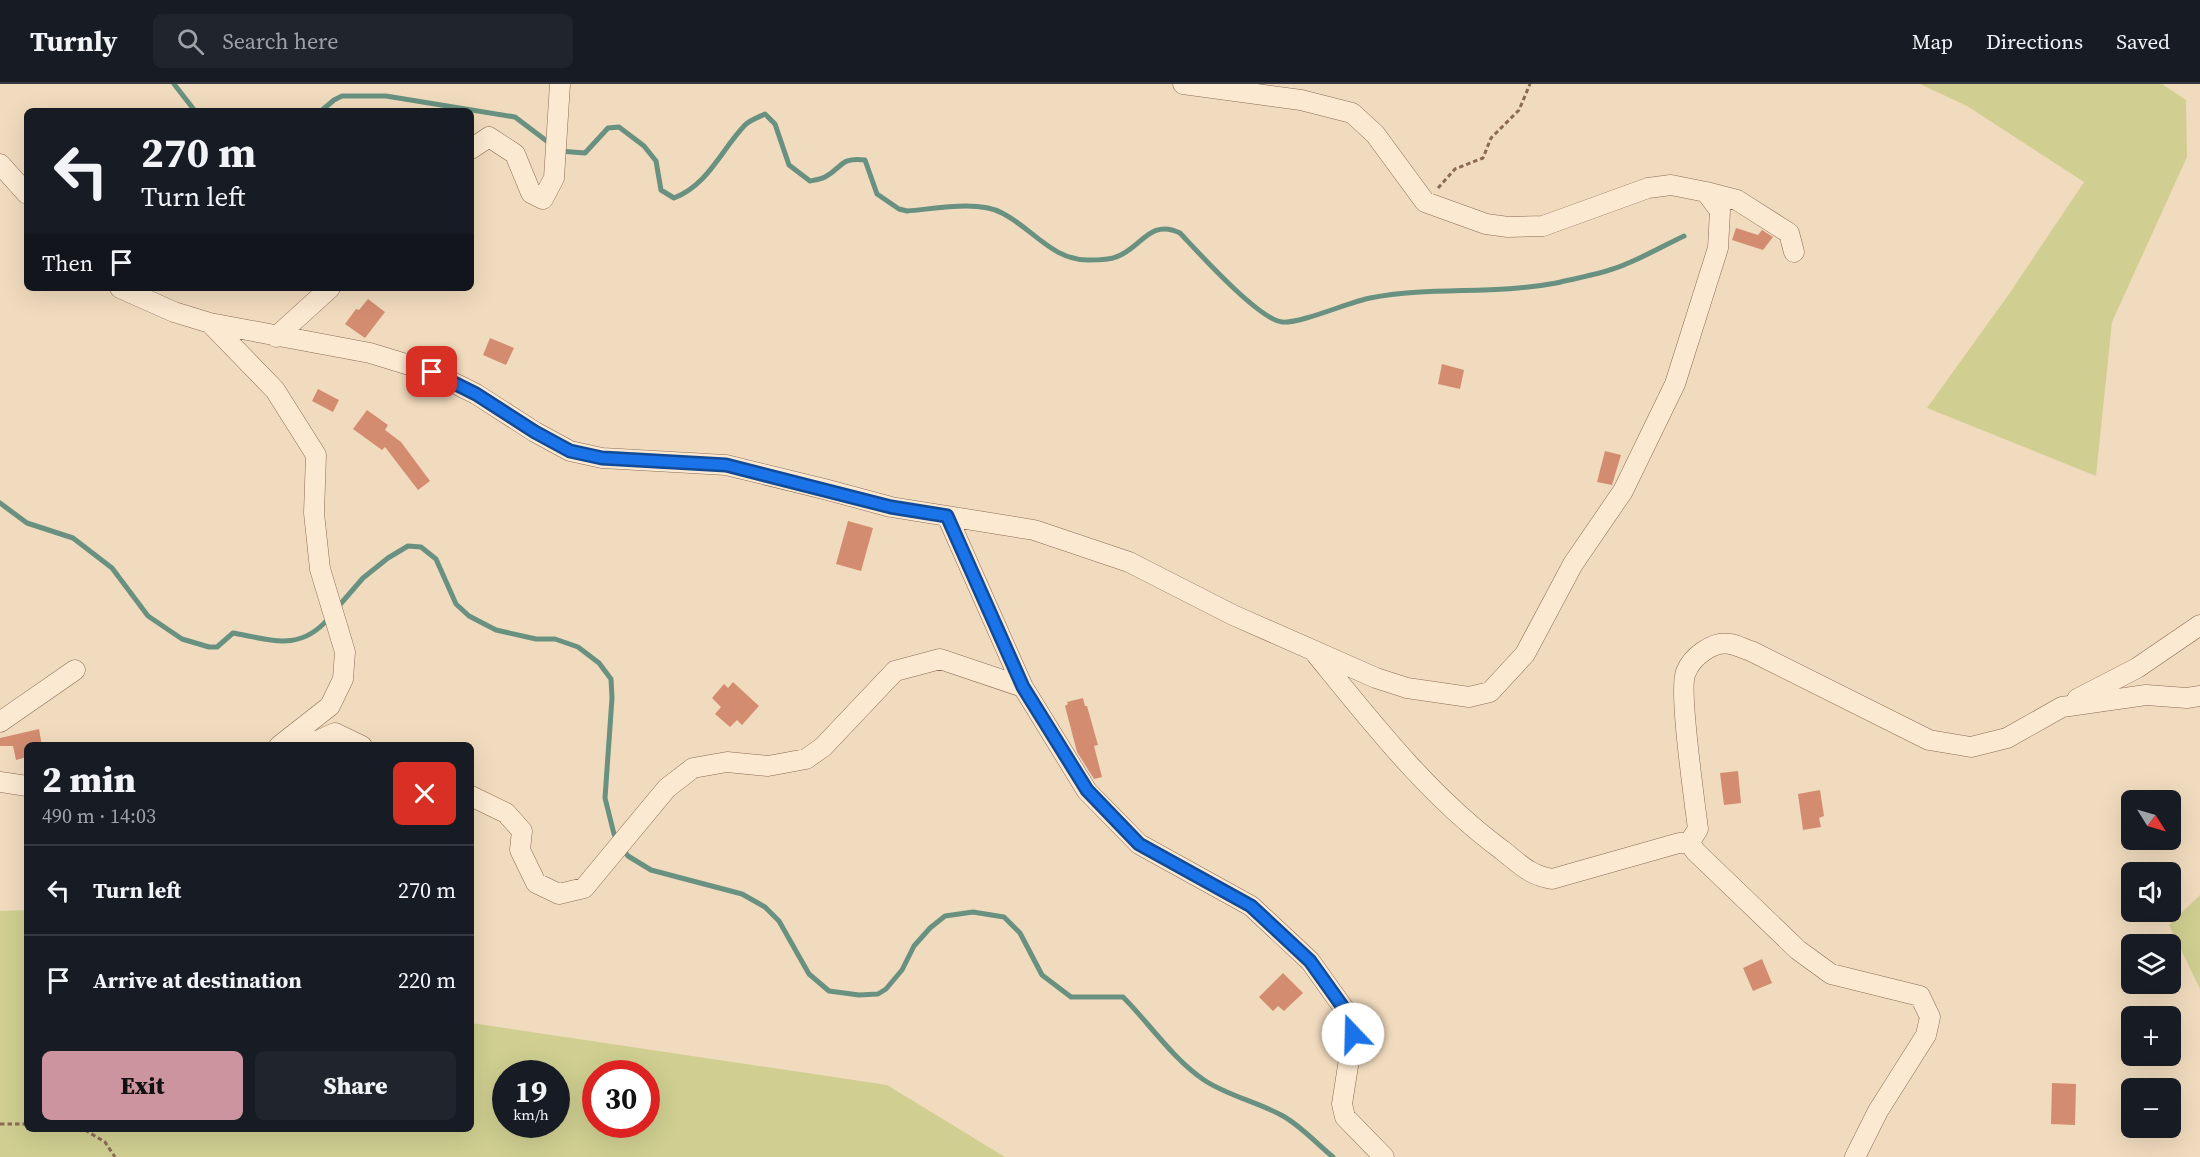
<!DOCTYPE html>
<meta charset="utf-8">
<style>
body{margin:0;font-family:"Source Serif 4",serif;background:#20242c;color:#f1f3f6;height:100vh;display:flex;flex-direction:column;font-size:22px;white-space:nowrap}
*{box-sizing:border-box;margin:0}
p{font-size:20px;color:#9ea1a6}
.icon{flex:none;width:33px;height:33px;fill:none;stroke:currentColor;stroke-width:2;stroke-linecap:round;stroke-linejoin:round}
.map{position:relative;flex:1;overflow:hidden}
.sheet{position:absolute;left:24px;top:658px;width:450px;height:390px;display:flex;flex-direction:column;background:#171b24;border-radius:9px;box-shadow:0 6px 24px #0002}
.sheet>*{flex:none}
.hud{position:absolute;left:24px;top:24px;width:450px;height:183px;border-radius:9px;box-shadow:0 6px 24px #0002;background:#171b24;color:#f1f3f6;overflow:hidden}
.needle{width:39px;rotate:127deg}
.tools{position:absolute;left:2121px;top:706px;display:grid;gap:12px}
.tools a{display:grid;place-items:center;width:60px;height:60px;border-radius:9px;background:#171b24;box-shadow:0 6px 24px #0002;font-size:30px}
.speed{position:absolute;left:492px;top:976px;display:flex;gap:12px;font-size:30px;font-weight:700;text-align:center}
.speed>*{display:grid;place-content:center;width:78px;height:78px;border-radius:50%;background:#171b24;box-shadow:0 6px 24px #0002;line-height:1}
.speed small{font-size:15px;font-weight:400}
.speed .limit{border:9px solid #d22;background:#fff;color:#111}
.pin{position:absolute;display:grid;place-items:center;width:51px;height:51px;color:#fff;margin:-26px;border-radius:12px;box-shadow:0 3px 9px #0006}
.me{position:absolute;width:66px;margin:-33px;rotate:339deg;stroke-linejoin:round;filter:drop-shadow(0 0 4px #0008)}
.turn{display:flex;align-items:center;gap:21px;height:126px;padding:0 18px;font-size:27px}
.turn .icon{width:78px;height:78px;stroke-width:2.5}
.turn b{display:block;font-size:42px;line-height:51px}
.then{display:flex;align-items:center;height:57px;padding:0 18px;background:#0003;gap:12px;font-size:22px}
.round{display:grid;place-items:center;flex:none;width:63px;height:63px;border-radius:9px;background:#20242c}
.headline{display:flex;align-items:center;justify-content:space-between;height:102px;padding:0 18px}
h1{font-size:36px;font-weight:800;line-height:45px}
.cta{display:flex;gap:12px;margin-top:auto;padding:12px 18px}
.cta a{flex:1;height:69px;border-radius:9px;background:#cc949e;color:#111;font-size:24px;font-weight:800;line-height:69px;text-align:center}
.cta a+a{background:#20242c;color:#f1f3f6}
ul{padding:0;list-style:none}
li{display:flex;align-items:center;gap:18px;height:90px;padding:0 18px;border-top:2px solid #363941}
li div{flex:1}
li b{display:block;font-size:22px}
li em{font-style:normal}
header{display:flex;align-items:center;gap:36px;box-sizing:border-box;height:84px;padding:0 30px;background:#171b24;border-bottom:2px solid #363941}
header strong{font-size:28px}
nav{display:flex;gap:33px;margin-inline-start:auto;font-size:21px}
.search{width:420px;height:54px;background:#20242c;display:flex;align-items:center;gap:15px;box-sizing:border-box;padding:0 21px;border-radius:9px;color:#9ea1a6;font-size:22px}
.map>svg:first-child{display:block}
.green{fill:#d0cf91;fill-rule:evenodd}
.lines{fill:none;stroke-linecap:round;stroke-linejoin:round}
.stream{stroke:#689181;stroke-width:5}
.building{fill:#d38c70}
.minor-casing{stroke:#8b6a55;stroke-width:21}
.path{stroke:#8b6a55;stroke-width:3;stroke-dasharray:4.5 3;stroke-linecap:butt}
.minor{stroke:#fce9d1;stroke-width:20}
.route-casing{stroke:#114b97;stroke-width:15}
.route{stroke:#1a73e8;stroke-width:10}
</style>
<header>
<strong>Turnly</strong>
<div class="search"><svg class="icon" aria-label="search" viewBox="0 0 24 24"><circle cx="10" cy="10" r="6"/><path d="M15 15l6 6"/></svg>Search here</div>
<nav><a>Map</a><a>Directions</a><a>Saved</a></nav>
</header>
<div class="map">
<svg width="2200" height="1073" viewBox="0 0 2200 1073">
<rect width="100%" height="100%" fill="#f1dbbe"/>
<path class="green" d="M1920,0h242l24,16 1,57 -75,165 -16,154 -169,-68 82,-114 75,-112 -117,-76z
M2200,811v94l-31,-64z
M27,826v220h444v-107l416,62 118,72h-1005v-246zM506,990h50v51h-50zM596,990h50v51h-50z"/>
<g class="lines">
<path class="stream" d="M174,0l21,27
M321,27l13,-11 8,-4h44l129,21 37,28
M559,67l26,2 23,-25 11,-1 25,19 12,15 5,29 13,8c34,-13 47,-48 71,-73 5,-5 14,-8 20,-11l10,10 14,41 21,16c5,-1 11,-2 15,-4 18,-10 15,-20 40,-17l12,34 22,15 8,2c27,-2 71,-11 95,2 30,15 51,48 87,47 8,0 20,0 27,-3 25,-8 33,-39 64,-24 18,19 78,86 102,89 18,2 67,-20 88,-24 61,-12 124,-3 186,-15 21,-5 51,-10 70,-19 20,-8 39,-19 58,-28
M0,419l27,20 46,15 39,30 36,48 34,23 27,8h8l16,-14c39,7 67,19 96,-15
M337,524l26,-30 25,-20 20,-12 13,1 15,12 20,45 13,12 27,14 40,9h19l23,8 21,16 12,16 1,19 -7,100 9,36 3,6
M622,764l6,8 23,14 91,24 23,13 14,14 30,53 20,17 30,4 19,-1 8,-5 16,-19 12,-24 16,-18 15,-12 28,-4 31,5 16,16 22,42 29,22h52c27,27 49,61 81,83 24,16 54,22 79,36 18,10 34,28 50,41"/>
</g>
<path class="building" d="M1736,144l22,7 4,-5 11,7 -10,13 -31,-10z
M368,215l17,13 -20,26 -20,-14 11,-15 3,1z
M490,254l24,10 -8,17 -23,-10z
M1442,280l22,6 -4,19 -22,-5z
M318,305l21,11 -6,12 -21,-11z
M367,326l21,15 -3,5 16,12 29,39 -12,9 -33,-43 -3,3 -29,-21z
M1605,367l16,4 -9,30 -15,-3z
M848,437l25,7 -12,43 -25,-7z
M733,598l26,24 -17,19 -5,-5 -7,7 -15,-13 6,-7 -9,-9 12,-14 4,4z
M1083,614l2,8h2l11,39 -4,1 8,31 -8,2 -17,-27 -12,-46 3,-2 -1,-2z
M39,645l3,17h-15v11l-11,3 -3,-14h-13v-8z
M1738,687l3,32 -17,2 -4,-32z
M1820,706l4,26 -5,2 2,9 -18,3 -5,-36z
M1762,875l10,24 -19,8 -10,-23z
M1283,889l20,20 -19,18 -6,-5 -5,5 -14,-14z
M2052,999l24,1 -1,41 -24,-1z"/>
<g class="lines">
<defs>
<path id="minor" d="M471,65l18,-12 26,17 16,39 12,6 11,-21 6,-94
M0,80l27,30
M1706,108l31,8 52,33 5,19
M120,204l54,24 36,11 160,30 62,19 44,22 59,38 35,19 32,7 124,7 98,24 67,18 143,23 95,32 104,53 143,63 31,10 62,9 21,-5 35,-38 48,-90 50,-73 52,-107 43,-136 2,-37 -14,-19 -35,-7 -23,3 -105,38 -35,1 -22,-3 -61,-22 -50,-68 -23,-21 -51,-13 -118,-16
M210,239l65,67 41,65 -2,58 6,56 25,83 -2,27 -13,27 -51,40
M276,253l54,-49
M947,432l76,171 64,104 52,53 112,62 59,55 35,49 8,24 -11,70 3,13 39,40
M1316,570c57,70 113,142 186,196 18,14 27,25 50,29l127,-36h10
M2077,615l60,-31 63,-43
M0,638l75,-52
M306,662l29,-13 27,13
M0,698l27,4
M471,712l35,17 16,18 -2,19 16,33 23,11 25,-6 83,-100 26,-20 34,-6 41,4 38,-7 17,-12 72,-76 45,-12 83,28
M1689,759l9,-14c-3,-25 -20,-141 -12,-157 6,-15 26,-31 44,-28 7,1 14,5 21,7l178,89 42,7 36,-9 55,-31 84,-12 41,3 13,-2
M1689,759l7,9 102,98 33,24 89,22 10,21 -4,18 -48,76 -23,46"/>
</defs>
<use href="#minor" class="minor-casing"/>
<path class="path" d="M1438,104l17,-19 28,-11 8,-20 28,-28 11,-26
M0,1040h27
M85,1046l20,12 10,15"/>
<use href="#minor" class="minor"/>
</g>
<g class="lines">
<defs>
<path id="route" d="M432,288l44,22 59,38 35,19 32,7 124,7 165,42 56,9 76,171 64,103 52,54 112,62 59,55 35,49 8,24"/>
</defs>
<use href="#route" class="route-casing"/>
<use href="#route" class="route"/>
</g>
</svg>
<div class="tools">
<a><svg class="needle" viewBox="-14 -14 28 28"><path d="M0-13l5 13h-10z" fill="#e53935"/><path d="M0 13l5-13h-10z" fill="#9ea1a6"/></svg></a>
<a><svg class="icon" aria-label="sound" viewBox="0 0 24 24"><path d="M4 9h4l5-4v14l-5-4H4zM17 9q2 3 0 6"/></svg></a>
<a><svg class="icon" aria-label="layers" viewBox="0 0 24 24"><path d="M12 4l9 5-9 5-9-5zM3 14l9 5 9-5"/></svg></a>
<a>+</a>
<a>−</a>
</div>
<div class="speed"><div>19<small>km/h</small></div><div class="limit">30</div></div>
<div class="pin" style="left:432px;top:288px;background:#d93025"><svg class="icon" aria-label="arrive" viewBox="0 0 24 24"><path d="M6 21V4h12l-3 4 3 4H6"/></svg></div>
<svg class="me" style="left:1353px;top:950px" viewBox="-20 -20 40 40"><circle r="19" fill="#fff"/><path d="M0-13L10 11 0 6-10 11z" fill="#1a73e8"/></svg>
<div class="hud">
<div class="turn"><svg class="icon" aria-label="left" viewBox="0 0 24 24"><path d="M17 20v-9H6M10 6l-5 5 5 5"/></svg><div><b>270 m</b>Turn left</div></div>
<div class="then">Then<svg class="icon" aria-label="arrive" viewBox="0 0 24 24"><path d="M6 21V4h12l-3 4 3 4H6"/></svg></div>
</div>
<section class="sheet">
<div class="headline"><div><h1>2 min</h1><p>490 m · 14:03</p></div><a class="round" style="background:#d93025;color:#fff"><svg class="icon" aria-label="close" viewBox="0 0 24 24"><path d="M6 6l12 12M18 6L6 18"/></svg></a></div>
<ul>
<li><svg class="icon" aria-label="left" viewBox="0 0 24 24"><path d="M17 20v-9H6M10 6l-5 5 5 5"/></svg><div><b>Turn left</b></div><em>270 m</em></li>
<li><svg class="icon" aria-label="arrive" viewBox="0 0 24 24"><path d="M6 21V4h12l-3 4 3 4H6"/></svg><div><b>Arrive at destination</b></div><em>220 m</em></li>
</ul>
<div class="cta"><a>Exit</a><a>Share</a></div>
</section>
</div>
